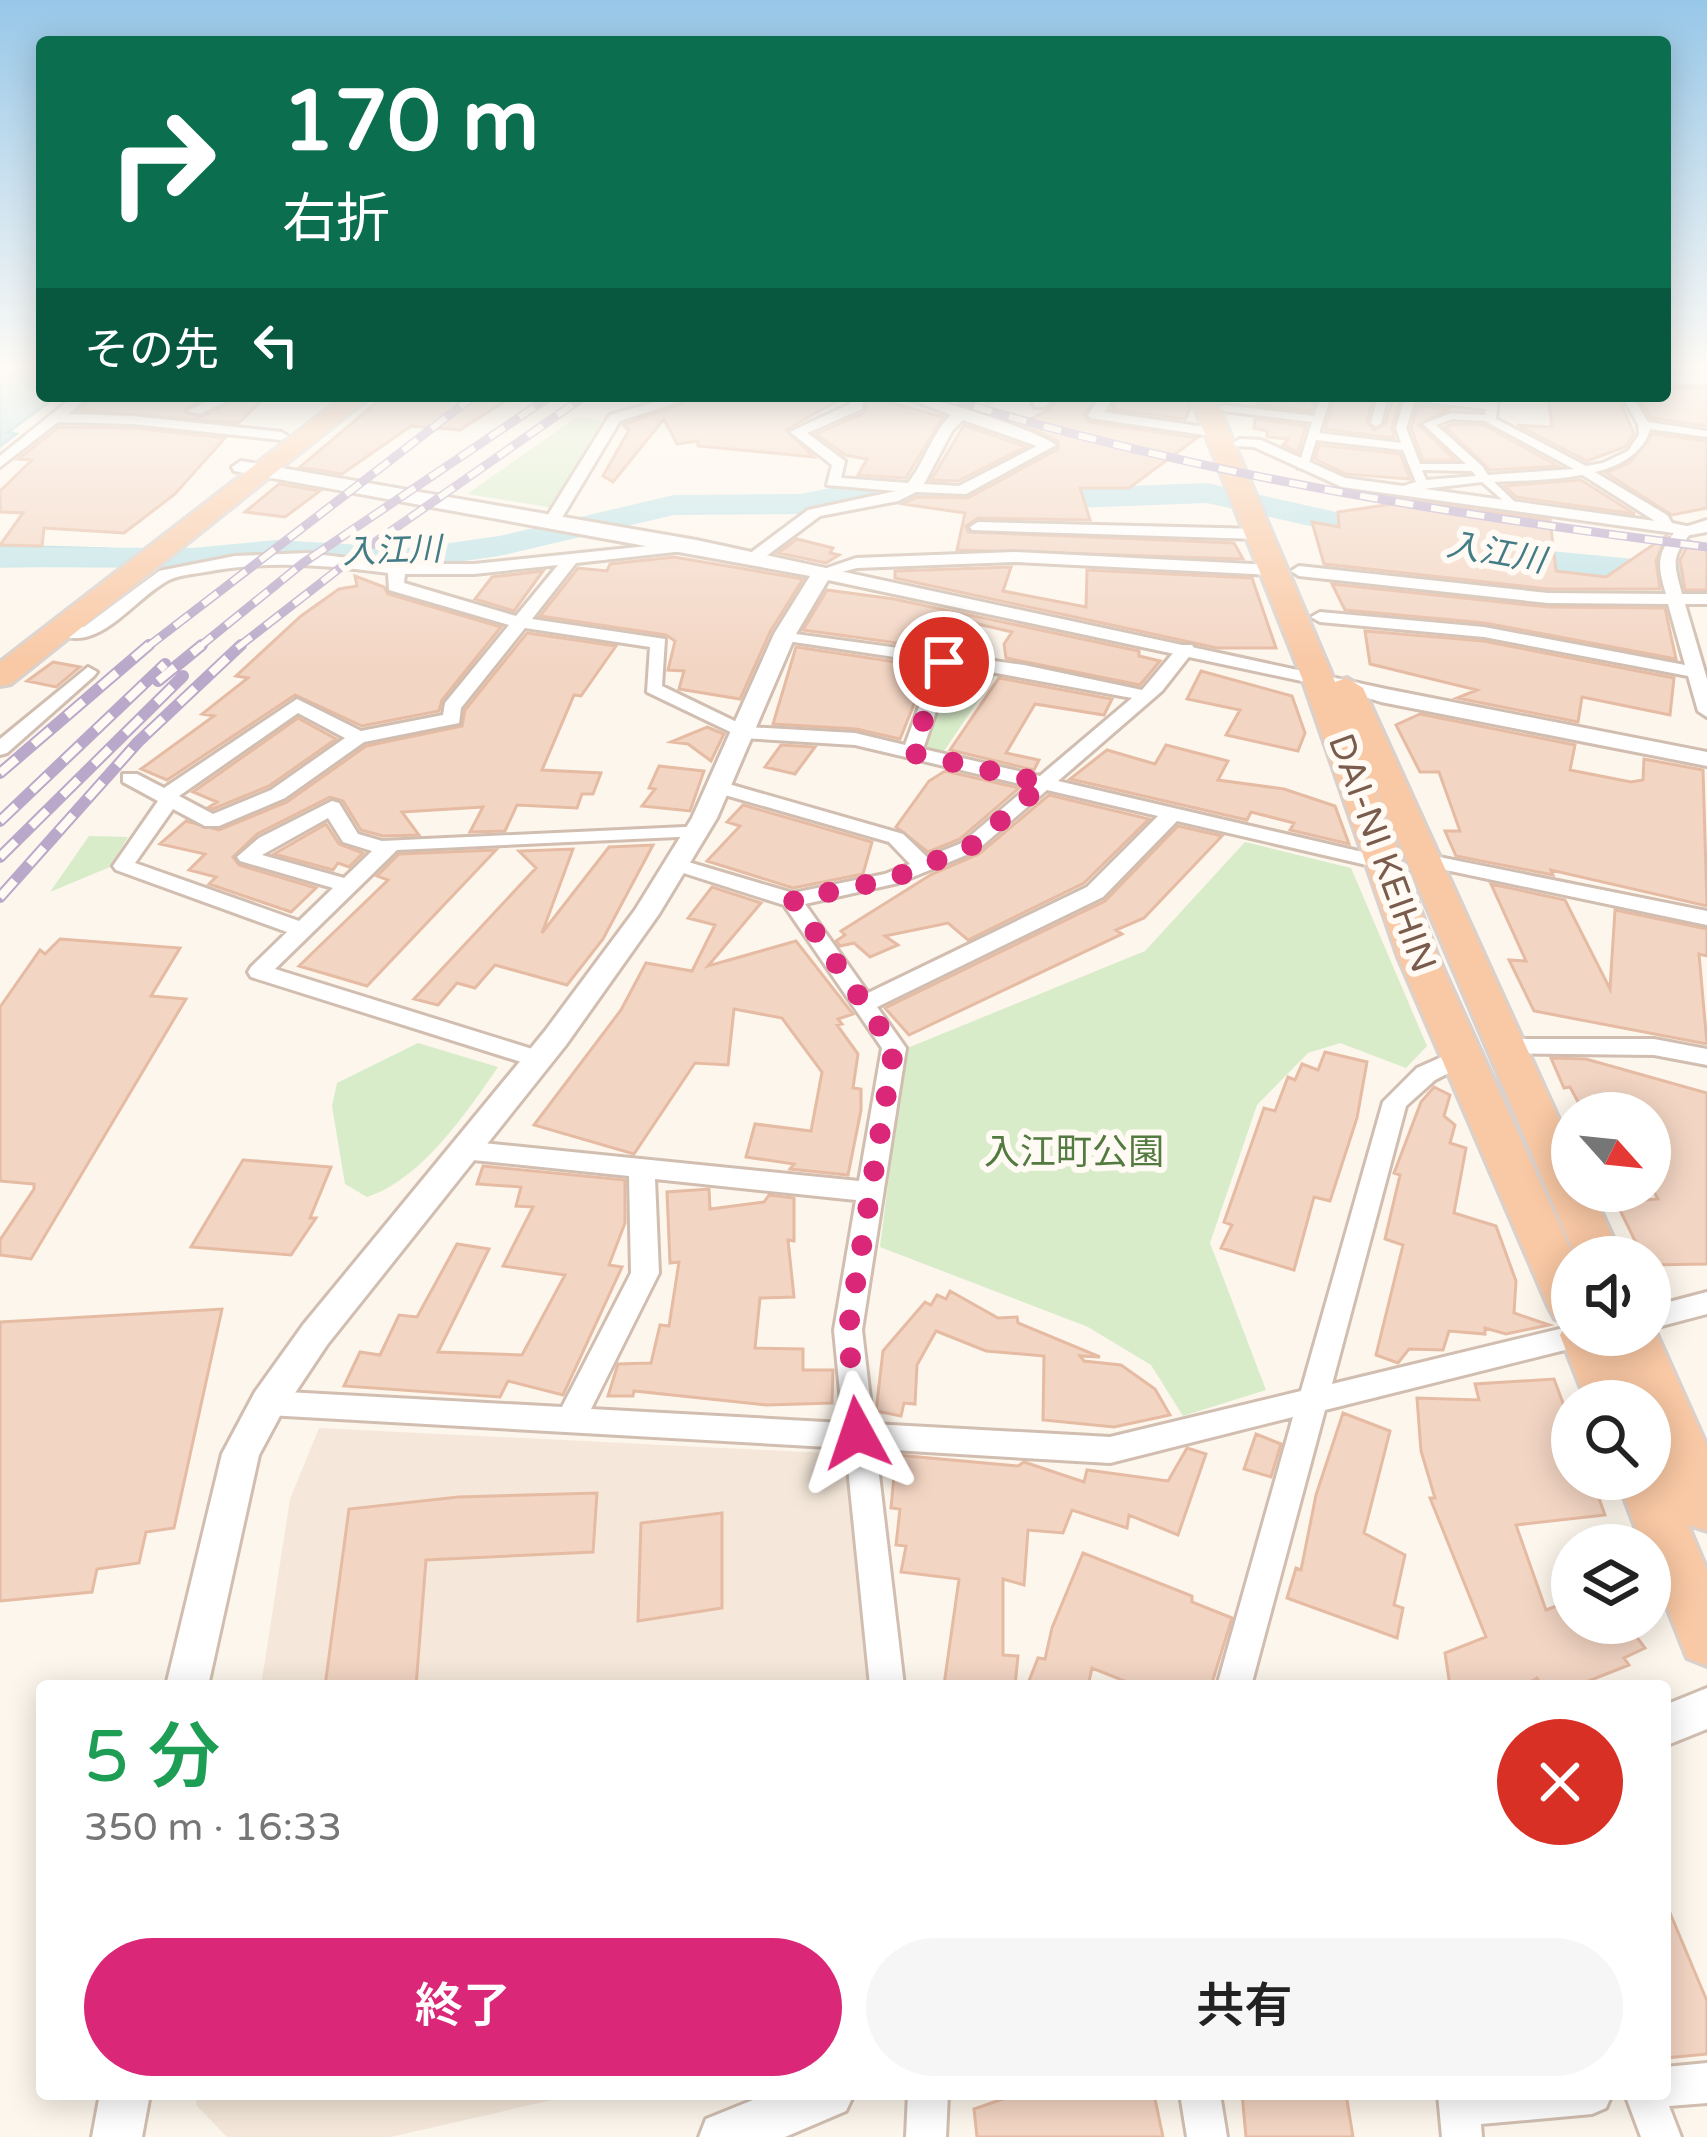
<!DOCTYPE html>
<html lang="ja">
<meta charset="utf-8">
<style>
body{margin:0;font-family:"Varela Round","Noto Sans JP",sans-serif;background:#f6f6f6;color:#222;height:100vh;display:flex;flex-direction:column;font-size:45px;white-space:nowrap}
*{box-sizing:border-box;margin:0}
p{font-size:39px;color:#767676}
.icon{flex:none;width:66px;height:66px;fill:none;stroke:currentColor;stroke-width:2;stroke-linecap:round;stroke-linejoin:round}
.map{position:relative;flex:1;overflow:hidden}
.panel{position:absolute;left:36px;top:1680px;width:1635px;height:420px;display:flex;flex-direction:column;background:#fff;border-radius:12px;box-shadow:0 6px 30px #0003}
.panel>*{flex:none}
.hud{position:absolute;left:36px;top:36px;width:1635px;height:366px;border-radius:12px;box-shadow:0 6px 30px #0003;background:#0b6e4f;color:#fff;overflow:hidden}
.needle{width:78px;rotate:117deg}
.controls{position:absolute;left:1551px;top:1092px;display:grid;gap:24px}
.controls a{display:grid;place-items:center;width:120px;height:120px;border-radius:50%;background:#fff;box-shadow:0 6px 30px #0003;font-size:60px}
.pin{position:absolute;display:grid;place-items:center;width:102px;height:102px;color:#fff;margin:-51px;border:6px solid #fff;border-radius:50%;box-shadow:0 3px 12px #0007}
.me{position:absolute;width:132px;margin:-66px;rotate:355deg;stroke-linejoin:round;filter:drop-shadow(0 0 9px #0008)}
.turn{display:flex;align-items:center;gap:42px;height:252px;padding:0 48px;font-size:54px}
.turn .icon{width:156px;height:156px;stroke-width:2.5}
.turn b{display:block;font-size:84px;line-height:102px}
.then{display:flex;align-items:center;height:114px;padding:0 48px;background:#0003;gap:24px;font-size:45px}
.round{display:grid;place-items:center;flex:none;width:126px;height:126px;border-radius:63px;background:#f6f6f6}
.head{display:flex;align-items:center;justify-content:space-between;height:204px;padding:0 48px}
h1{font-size:72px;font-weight:600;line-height:90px;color:#1e9e55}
.action{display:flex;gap:24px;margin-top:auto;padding:24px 48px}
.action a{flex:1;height:138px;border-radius:72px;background:#db2777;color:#fff;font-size:48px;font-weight:600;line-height:138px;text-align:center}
.action a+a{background:#f6f6f6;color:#222}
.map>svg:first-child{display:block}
.residential{fill:#f5e8da}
.green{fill:#d8ecc9}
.water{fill:#bfe3e8;stroke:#a5d3da;stroke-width:3}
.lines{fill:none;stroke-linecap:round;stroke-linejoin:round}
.river{fill:#bfe3e8;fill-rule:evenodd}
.building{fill:#f3d5c3;stroke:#e6bba3;stroke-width:3}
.minor-tunnel{stroke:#dcd0c4;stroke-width:15;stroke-dasharray:15 8;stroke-linecap:butt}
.pedestrian-casing{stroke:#d1beb0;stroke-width:6}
.minor-casing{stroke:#d1beb0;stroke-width:6}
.tertiary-casing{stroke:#d1beb0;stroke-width:6}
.secondary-casing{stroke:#d6c0b0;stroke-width:6}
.trunk-casing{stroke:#dad1cd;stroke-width:6}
.motorway-casing{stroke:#dad1cd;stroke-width:6}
.pedestrian{fill:#fff;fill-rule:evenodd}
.minor{fill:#fff;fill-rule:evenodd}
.tertiary{fill:#fff;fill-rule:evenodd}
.secondary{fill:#fff;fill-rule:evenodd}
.trunk{fill:#f9c8a4;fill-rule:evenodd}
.motorway{fill:#f7b7a3;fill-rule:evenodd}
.rail-far1-casing{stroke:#b9a8c9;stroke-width:9}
.rail-casing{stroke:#b9a8c9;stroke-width:12}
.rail-far1{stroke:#fffaf3;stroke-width:6;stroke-dasharray:18;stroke-linecap:butt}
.rail{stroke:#fffaf3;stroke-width:8;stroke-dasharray:22;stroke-linecap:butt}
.route{stroke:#db2777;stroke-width:21;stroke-dasharray:0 37.8}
.labels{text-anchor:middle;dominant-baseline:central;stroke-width:12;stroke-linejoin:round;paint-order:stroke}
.far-water-label{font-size:33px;font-style:italic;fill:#437c86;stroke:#fffaf3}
.street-label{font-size:36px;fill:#7a5c4d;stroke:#fffaf3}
.park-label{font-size:36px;fill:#537a41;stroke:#fffaf3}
</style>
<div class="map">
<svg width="1707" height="2137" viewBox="0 0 1707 2137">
<rect width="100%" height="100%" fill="#fdf6ec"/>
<path class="residential" d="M319,1428l528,26 27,232h-613l29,-187z
M198,2094h380l-187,43h-164l-31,-32z"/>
<path class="green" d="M577,417l29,5 -52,86 -87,-14z
M948,666l50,5 -56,83 -20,-7z
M89,836l39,1 -18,30 -60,25z
M1245,842l106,26 76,178 -21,22 -66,-25 -32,10 -51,52 -47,138 56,147 -83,26 -32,-51 -63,-38 -208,-80 25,-198 240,-98z
M418,1043l80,24c-31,45 -77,113 -131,130l-22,-13 -13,-78 5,-23z"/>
<path class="water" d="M0,368h42v28l14,1 -48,35 8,2 -16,12z
M0,546l106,3 -21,16 -85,1z"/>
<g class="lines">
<path class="river" d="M856,483l192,6 159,-6 209,47 5,7 -17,10 -197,-44 -159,6 -192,-6 -56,11 -126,1 -175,41 -84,12 -139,-8 -84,8 -192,-1v-20l192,1 84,-8 139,8 84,-12 175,-41 126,-1z
M1487,545l220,21v22l-232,-26 -5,-7z"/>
</g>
<path class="building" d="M1665,388h42v38l-56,-8 -14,-22h28z
M93,396h116l-25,14 15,8 43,-22h24l-27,27 -159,-13z
M384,396l49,1 80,-1 -53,34 -49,-4 -69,48 -42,-7z
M702,396h144l-60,34 28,27 -116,-11v-5l-21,3 -13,-25 -51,63 -10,-6 26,-46 -6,-5z
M1060,396h36l-12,19 5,7 108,16 -68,50h-49l10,32 -112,-2 -12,8 2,6 266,11 9,16 -286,-9 8,-37 -62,-9 14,-7 51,1 90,-49v-8l-37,-17 27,-14z
M1119,396h67l4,13 -5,10 -73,-10z
M1259,396h57l-5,15 -53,-6z
M1335,396h38l-6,26 7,8 11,-6 9,-28 6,6 -8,25 2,11 -69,-9z
M1548,396h70l16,38 -9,13 -38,14 -70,-36 35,2z
M869,397l74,20 -37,61 -48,-3 9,-16 -22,-4 -29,-21 48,-21z
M1418,406l30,3 -29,16 36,35h-32l-12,-32z
M1255,419l51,7 -8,26 -15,-7 5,-6 -21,-2v-6l-13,-3z
M1453,424l31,1 74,41 -68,4 -45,-43z
M964,425l62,22 -68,34 -27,-1z
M59,427l74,1 92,10 -50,56 -51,39 -80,-5 -2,18 -42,-1 23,-32 -23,-1v-21l32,-31 -14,-1z
M1653,434l54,7v67l-35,7 -66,-42 23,-10z
M1319,445l81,9 10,25 -64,-5 -31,-15z
M1581,480l54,34 -119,-17 -11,-11z
M279,484l41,7 -35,26 -40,-5z
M1413,501l137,19 6,51 50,6 60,-41 -10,25 4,28h-112l-224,-25 -12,-42 27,5 -1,-15z
M797,539l36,9 -3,5 9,2 -13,8 -48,-10z
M1690,541l17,10v39h-22l-5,-30z
M674,557l129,22 -33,53 -30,67 -61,-10 5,-18 -16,-1 7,-29 -9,-6 -126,-19 38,-48 29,3 3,-7z
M1011,567l-8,24 83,16 1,-37 165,8 24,70h-59l-322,-70v-7z
M543,571l-29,40 -39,-12 17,-22z
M355,576l29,11 4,7 113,33 -59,73 -3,11 -77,15 -67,-31 -128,85 -26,-11 73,-53 -12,-2 46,-36 -12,-2 65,-60 38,-27 18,-3z
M1332,584l216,23 117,1 11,51 -191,-36 -140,-13z
M827,590l67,9 245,52v5l21,5 -20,24 -134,-27 -2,-14 8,-12 -64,-15 -22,30 -123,-17z
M1365,631l118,10 191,37 -4,37 -88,-18 -4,25 -121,-24 20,-8 -107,-26z
M527,633l89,13 -35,50 -7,-1 -32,75 59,3 -8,21h-11l-5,14 -60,-3 -12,26 -35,1 13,-25 -81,5 17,23 -36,1 -22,-6 -18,-29 -13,-4 -73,37 -24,23 6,8 77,23 -25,24 -82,-28 7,-7 -27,-7 16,-16 -45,-10 26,-23 33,9 68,-28 79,-56 96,-20 3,-16z
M796,647l133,20 -29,72 -44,-10 -83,-5z
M53,662l27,5 -24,20 -29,-6z
M1201,671l91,25 13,37 -7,18 -72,-16 14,-25 -53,-11z
M999,678l113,21 -8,16 -69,-11 -29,49 33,7 -5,10 -84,-20z
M1420,714l155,31 -5,25 61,12 12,-2 1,-21 59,11 4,136 -156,-36 2,5 -97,-19 -11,-25h15l-21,-59h-19l-24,-47z
M298,718l38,21 -67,47 -56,23 -4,-2 8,-5 -24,-10z
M707,727l17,7 -13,27 -23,-17 -17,-2z
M781,745l34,2 -20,27 -30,-7z
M1166,745l62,16 -10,19 66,9 51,17 14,38 -59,-14 4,-7 -43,-11 -4,8 -177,-41 37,-29 48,14z
M659,766l45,5 -14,40 -48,-5 13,-17 -6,-1z
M945,771l74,17 -59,51 -32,13 -32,-25 33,-46z
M1049,795l100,24 -65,64 -116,57 -20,-17 -63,13 13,9 -28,12 -16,-14 -14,3 -4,-5 9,-6 -4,-4 91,-57 47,-20z
M743,805l129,37 -9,32 -70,14 -86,-27 33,-35 -13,-4z
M326,824l13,20 24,9 -14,14 -11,-4 -5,7 -59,-16z
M1178,826l44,10 -78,82 -28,12 6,4 -213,101 -24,-27 220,-107z
M653,845l-50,94 -36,46 -72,-20 -20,23 -18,-5 -19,22 -24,-6 122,-131 -17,-17 54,-2 -31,84 67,-86z
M496,850l-129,136 -68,-20 89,-86 -11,-4 22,-22z
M1491,884l74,16 45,89 5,-79 92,19v27l-8,-2 8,90 -173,-33 -25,-51 17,1z
M712,887l49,16 -53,63 88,-25 57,73 -15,5 4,5 -5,1 21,29 -5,34 8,1v21l-13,65 -58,-6 4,-5 -48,-7 9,-33 56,7 11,-59 -40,-54 -48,-9 -6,56 -33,-2 -61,91 -100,-29 87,-115 25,-47 46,8 23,-46 -27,-7z
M60,939l120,9 -29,48 35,3 -155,260 -31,-4v-15l34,-51v-5l-34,-3v-174l40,-57 5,4z
M1325,1052l42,10 -10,56 -27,83 -16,-4 -20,73 -73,-22 11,-23 -8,-3 40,-114 11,3 13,-34 7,3 7,-16 16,6z
M1551,1058l35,1 121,34v171l-57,1v-8h-7l-27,-55 42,-3 -8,-14v-72h-66l-14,-26 -6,1z
M1434,1087l16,8 -6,21 11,9 -5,18 16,5 -12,65 42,13 20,55 -2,32 35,12 -43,9 -21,-6v6l-36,-3 -6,19 -34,-1 -11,14 -22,-8 27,-110 -18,-6 15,-64 -6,-2 27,-71z
M243,1160l88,7 -21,51h6l-25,37 -100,-8z
M483,1166l142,14v43l-16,42 13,2 -59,128 -55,-14 -8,16 -156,-11 16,-34 20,3 19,-40 18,2 40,-73 32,5 -51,103 84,3 43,-80 -62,-9 30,-59 -17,-1 5,-19 -44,-3z
M709,1189l1,20 54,-7 5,-7 25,3v43l-6,-1 6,57 -34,1 -5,50 48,1v21h30l-1,33 -66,2 -132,-14 -1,5h-25l10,-32 33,-1 9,-38 9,1 10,-64 -9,1 -3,-71z
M950,1291l48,27 19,-1 1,6 82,34 -20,-1 4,5 37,4 34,24 15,26 -56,12 -71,-7 1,-64 -58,-5 -50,-20 -19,34 -2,39 -11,-1 -3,13 -25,-5 7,-60 42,-49 6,3 6,-10 9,4z
M222,1309l-48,219 -28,4 -7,31 -42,6 -5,23 -92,9v-279z
M1554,1379l18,48v52h20l13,36 -89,10 30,85 26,-10v23h54l19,25 -21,10 5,7 -53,21h-34l-5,-8 -14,8h-73l-5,-33 41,-16 -56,-139h5l-14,-47 -4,-53 62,2 -4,-16z
M1343,1413l47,18 -26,102 41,22 -11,50 9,3 -6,30 -110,-40 9,-30 5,2 15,-75z
M1256,1434l25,10 -10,33 -27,-8z
M1187,1448l19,6 -28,81 -49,-20 -2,13 -55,-18 -9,23 -35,-3 -4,55 -21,-6v76l15,1 -3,30 -71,-1 15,-106 -58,-7 5,-26 -10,-1 4,-36 -9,-1 5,-53 122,11 6,-4 60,20 3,-12 81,11z
M597,1493l-4,59 -167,8 -10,126h-91l24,-177 109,-12z
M722,1513v95l-84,13 3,-98z
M1083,1553l109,43v6l40,16 -21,68h-74l-45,-18 -4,18h-61l11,-28 7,1 7,-31z
M1665,1901l42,100v53l-42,4z
M1017,2094h137l9,43h-186l-3,-28z
M1242,2094h104l7,43h-107z"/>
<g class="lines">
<path class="minor-tunnel" d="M963,413l28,-17"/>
<defs>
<path id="pedestrian" d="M1321,396h10l-12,37 82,10 -5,-15 9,-29 -7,-3h30l59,7 1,-7h10l-2,23 90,47 17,-3 25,-12 11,-16 -1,-11 -16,-28h10l16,26 59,9v6l-57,-8c-15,54 -109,50 -156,53l26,25 -6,3 -32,-28 -85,10v-4l19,-6 -13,-32 -87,-10 -8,26 -10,2 14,-46 -88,-11 -5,-3 5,-3 90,11zM1415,401l71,8 -1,6 -34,-2 -28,11 43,40h-46l-14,-36zM1452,419l33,2 89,48 -86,6 -6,-9 -46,-41zM1422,470l50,1 4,5 -50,4z
M1378,396h10l-7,27 -5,3 -5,-3z"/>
<path id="minor" d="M74,396h15l-21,18 65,2 148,16 7,4 -7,4 -148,-16 -75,-2 -58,45v-11z
M219,396h19l-38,18 -12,-3z
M676,396h22l-78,25 -60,100h-12l-2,-3 64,-103z
M851,396h14l-3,13 -55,24 38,28 -4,17 67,5c17,-21 23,-48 43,-68l-50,-19c33,0 127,31 155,49l-90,49 -50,-2 -18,9 -78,15 -59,44h-12v-6l59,-44 88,-19 -69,-6 5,-20 -42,-33 60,-28zM963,420l74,26 -78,40 -35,-2 28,-53z
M1041,396h15l-11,11h-10l-2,-3z
M1101,396h14l-11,16 114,17 7,4 -7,4 -128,-19 -2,-3z
M1240,439l21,1 84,38 310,43 -77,-49v-6l5,-1 84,50 5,8 19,4 2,3c-22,28 -20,30 -11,64h25v10h-22l22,75v38l-9,-6 -10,-35 -204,-39 -164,-15 -9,-5 9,-5 164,15 201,38 -17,-61 -120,-1 -249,-27 -8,-5 8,-5 249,27 118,1c-8,-27 -10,-39 8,-61l-332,-46 -88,-40 -19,-1 -2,-3z
M978,522l281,7 8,5 -8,5 -287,-9 -2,-3z
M696,541l6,2v6l-126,14 -44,56 133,20 -3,47 85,41 108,6 50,12 30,-82 -148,-22 -6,-1v-8l243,33 118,25 38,-45h12l3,4 -33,42 -104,90 326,76 10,6 -10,6 -207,-48 -74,76 -226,110 29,41 -44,282 11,94 237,13 191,-46 82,-289 34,-34 45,-20 12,8 -4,6 -35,18 -29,26 -74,278 240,-58v9h23l-4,8 -10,3 -256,64 -74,276h-34l76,-269 -183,46 -234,-14 28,237h-34l-24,-238 -578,-33 -10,-4 -5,-8 5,-8 10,-4 294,16 69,-134 -2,-97 -166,-17 -9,-3 -4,-6 4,-6 9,-3 396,40 23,-133 -98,-143 -113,-36 -3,-4 10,-6 115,34 92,-19 25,-10 -21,-22 -178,-51v-8l7,-2 185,53 24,23 35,-14 67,-57 -174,-41 -112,-7 -96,-46 3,-45 -125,-19 -64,80 -2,15 -95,19 -79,56 -66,28h-14l-32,-17 -38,54 164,58 34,-33 -93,-27 -3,-4 22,-19 73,-37 7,2 19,31 24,7 324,-15v8l-7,2 -302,14 -122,119 270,84 4,6 -12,8 -286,-90 -3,-5 3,-5 36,-35 -171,-62 -3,-4 45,-65 -35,-19v-8h14l27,14 133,-89 64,32 82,-16 2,-12 64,-78 -120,-35 -1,-17c-62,-8 -121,-13 -183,-1 -12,2 -26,3 -36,8 -37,19 -73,80 -118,50l9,-5 24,2 75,-56 76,-15 72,-3 90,11h77zM558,565l-42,51 -112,-33 1,-9h69zM952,665l180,33 -92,78 -117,-27zM298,713l47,25 -74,52 -58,24 -34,-18zM1047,790l111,26 -71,71 -219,106 -63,-89 93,-21 78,-32zM328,818l15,24 29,9 -28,27 -82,-23zM655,1179l201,21 -22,130 9,93 -252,-14 68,-136z
M1014,552l259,13 8,5 -8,5 -259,-13 -157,6 -34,9 -8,-5 41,-14z
M88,667l9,5 -3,4 -87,77 -7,2v-16z
M1429,855l278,56v14l-285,-60 -3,-4z
M1502,1039h152l53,10v16l-53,-10 -160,-2 -4,-6 4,-6z
M1707,1292v22l-57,15v-22z
M1707,2063v40l-38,3 12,31h-40l-16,-43h40v-27z
M908,2094h40l-2,43h-40z
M1180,2094h40l7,43h-40z
M1438,2094h174l-6,14 -14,6 -111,10 1,13h-40z"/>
<path id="tertiary" d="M241,461l455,79 690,149 321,63v14l-326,-64 -42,-13 -511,-109 -32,54 -79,184 -58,96 -93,131 -239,300 -46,69 -22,41 -51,231h-42l56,-232 33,-62 48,-67 242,-294 90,-121 57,-92 82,-184 36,-58 -576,-105 -2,-4z
M1707,520v12l-22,4 -10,-6z
M1707,1688v41l-42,17v-41z
M100,2094h50l-8,43h-50z
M768,2094h86l-8,17 -61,26h-86l7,-18z"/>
<path id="secondary" d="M1665,372h42v12h-42z"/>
<path id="trunk" d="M344,396h27l-360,288 -11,2v-24z
M1190,396h24l121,286 12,-4 16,10 209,460v43h20l30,66h-46l-207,-485 69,185 136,300 -2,78h78l1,-14 56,125v85l-19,-6 19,45v96l-20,-8 -37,-93v-20h-8l-25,-66h33v-20l12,5 -12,-30v-33h-14l-8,-20 8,20h-50l-26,-66 7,-12 -12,-4 -7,-13 -150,-349 -96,-279z"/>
<path id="motorway" d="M0,368h19l-19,12z"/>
</defs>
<use href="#pedestrian" class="pedestrian-casing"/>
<use href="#minor" class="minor-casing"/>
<use href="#tertiary" class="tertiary-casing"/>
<use href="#secondary" class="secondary-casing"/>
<use href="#trunk" class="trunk-casing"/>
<use href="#motorway" class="motorway-casing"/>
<use href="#pedestrian" class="pedestrian"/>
<use href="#minor" class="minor"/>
<use href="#tertiary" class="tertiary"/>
<use href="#secondary" class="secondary"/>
<use href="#trunk" class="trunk"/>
<use href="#motorway" class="motorway"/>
<defs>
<path id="rail-far1" d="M940,396c251,78 507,118 767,151
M146,648l328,-252
M198,648l105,-85 248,-167
M237,648l121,-94 227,-158"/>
<path id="rail" d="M158,681l44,-36
M0,773l149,-128
M0,821l165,-157
M0,857l183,-181
M0,897l138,-155 103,-97"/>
</defs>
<use href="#rail-far1" class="rail-far1-casing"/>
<use href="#rail" class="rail-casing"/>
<use href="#rail-far1" class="rail-far1"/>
<use href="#rail" class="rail"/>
</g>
<linearGradient id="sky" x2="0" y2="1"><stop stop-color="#97c7e8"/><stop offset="0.55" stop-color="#fefbf6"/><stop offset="1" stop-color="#fefbf6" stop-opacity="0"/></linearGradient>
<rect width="1707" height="667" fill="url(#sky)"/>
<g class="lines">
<path class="route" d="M857,1433l-9,-103 46,-282 -101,-148 98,-21 79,-32 74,-64 -132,-30 32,-91"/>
</g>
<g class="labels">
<g class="far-water-label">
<text transform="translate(392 551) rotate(-2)">入江川</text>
<text transform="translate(1496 553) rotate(10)">入江川</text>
</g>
<g class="street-label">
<text transform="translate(1382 853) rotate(70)">DAI-NI KEIHIN</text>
</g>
<g class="park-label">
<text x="1074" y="1152">入江町公園</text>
</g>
</g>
</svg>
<div class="controls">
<a><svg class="needle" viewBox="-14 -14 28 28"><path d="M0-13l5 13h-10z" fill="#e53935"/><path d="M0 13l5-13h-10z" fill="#767676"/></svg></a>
<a><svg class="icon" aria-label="sound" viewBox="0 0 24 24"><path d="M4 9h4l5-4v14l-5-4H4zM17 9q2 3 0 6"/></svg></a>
<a><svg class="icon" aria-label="search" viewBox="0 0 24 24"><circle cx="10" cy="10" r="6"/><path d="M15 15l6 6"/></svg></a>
<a><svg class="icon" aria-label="layers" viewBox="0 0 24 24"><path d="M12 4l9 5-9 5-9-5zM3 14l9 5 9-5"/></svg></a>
</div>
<div class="pin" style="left:944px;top:662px;background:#d93025"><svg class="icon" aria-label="arrive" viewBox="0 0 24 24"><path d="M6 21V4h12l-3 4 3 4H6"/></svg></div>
<svg class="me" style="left:857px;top:1433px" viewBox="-20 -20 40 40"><path d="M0-17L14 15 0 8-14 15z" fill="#db2777" stroke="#fff" stroke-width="4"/></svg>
<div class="hud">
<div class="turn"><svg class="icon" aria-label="right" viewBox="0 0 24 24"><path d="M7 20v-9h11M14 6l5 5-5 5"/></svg><div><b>170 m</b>右折</div></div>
<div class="then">その先<svg class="icon" aria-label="left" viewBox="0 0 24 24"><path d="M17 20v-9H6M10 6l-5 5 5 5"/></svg></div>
</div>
<section class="panel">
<div class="head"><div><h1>5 分</h1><p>350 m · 16:33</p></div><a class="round" style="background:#d93025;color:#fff"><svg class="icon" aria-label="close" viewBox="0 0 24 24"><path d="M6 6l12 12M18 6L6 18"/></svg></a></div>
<div class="action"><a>終了</a><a>共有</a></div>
</section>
</div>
